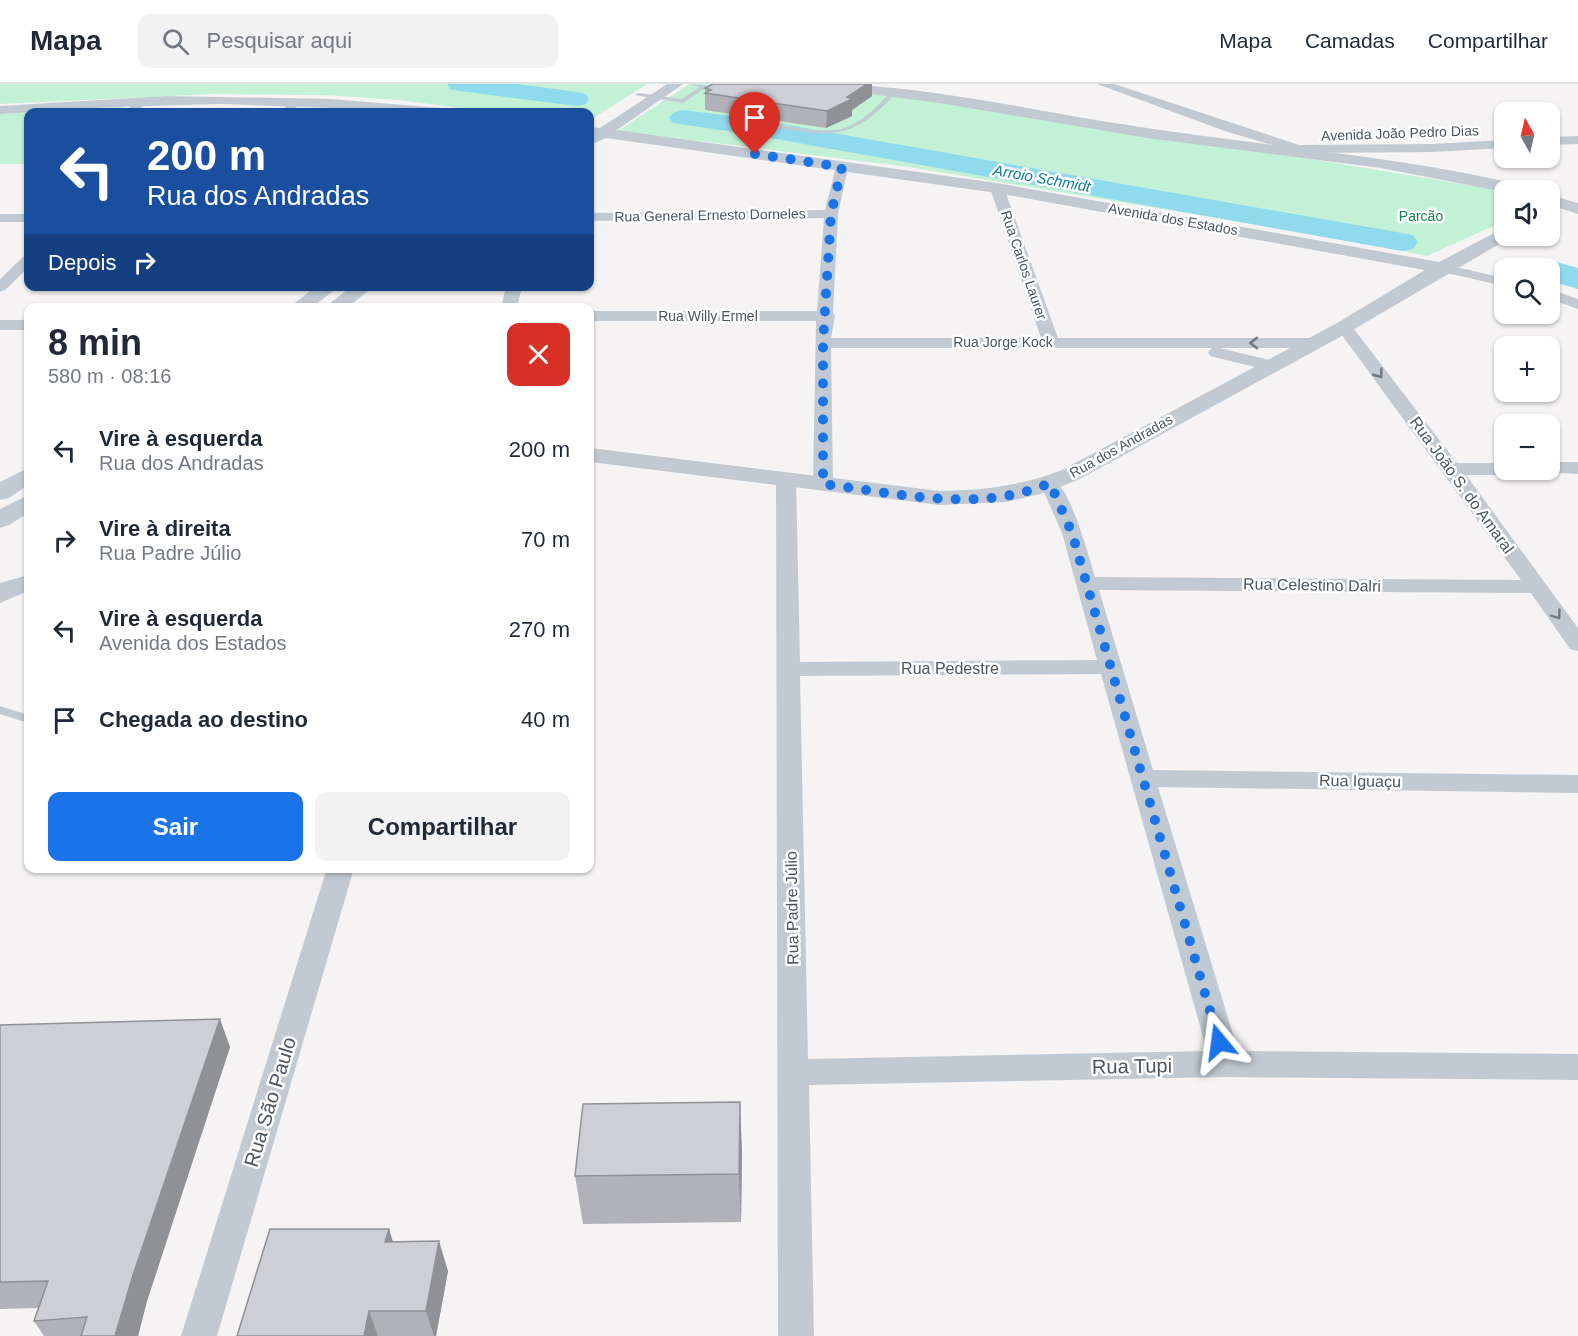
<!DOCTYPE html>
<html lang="pt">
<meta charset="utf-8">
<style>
body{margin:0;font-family:Arial,sans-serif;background:#f2f2f3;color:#1f2937;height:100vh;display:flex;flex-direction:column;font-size:22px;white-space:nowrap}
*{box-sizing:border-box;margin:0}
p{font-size:20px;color:#747a83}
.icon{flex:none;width:33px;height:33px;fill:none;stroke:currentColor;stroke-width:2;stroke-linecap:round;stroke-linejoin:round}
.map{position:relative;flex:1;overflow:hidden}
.side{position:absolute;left:24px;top:219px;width:570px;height:570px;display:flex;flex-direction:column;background:#fff;border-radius:12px;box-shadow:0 2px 4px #0004}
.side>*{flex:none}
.hud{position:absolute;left:24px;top:24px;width:570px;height:183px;border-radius:12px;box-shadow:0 2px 4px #0004;background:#1a4fa0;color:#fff;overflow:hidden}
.needle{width:39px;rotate:352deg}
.controls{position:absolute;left:1494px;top:18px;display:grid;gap:12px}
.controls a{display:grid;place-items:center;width:66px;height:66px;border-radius:12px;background:#fff;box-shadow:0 2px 4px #0004;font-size:30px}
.pin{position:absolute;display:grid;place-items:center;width:51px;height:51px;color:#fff;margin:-62px -26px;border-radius:50% 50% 50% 0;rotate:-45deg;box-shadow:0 0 6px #0007}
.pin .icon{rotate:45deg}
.me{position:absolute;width:66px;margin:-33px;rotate:344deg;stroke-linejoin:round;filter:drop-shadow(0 0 4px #0008)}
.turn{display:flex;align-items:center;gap:21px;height:126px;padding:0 24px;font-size:27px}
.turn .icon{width:78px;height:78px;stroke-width:2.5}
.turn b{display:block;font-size:42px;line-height:51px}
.then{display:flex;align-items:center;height:57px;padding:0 24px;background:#0003;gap:12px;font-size:22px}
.round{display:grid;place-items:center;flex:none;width:63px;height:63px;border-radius:12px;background:#f2f2f3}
.summary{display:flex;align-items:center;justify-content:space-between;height:102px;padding:0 24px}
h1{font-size:36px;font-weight:800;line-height:45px}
.cta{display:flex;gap:12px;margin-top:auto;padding:12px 24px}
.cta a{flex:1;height:69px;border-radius:12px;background:#1a73e8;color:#fff;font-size:24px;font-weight:800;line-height:69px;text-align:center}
.cta a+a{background:#f2f2f3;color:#1f2937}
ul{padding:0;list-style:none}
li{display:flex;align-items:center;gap:18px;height:90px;padding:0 24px}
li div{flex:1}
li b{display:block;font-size:22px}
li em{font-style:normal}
header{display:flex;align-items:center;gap:36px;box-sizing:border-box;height:84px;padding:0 30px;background:#fff;border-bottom:2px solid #e0e1e3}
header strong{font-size:28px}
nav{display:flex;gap:33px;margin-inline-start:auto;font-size:21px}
.search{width:420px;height:54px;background:#f2f2f3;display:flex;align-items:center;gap:15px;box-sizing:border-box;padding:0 21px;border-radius:12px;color:#747a83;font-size:22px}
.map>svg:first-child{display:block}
.green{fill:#c3f1d5}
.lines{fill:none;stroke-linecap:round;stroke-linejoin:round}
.river{fill:#90daee;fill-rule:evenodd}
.path{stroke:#7ad0a6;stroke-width:2;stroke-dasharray:2 1.5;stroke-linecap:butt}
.service{fill:#c1cad2;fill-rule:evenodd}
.minor{fill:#c1cad2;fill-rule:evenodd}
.tertiary{fill:#c1cad2;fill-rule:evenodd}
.wall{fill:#b0b2b7}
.shaded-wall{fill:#909195}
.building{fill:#cdcfd5;stroke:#909195;stroke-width:1.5}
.oneway{stroke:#6e7983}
.route{stroke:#1a73e8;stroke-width:10;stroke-dasharray:0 18}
.labels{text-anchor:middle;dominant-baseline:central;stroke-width:5;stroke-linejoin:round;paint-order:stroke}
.far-street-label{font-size:14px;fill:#4a5661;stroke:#fff}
.far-park-label{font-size:14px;fill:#17864f;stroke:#fff}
.far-water-label{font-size:15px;font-style:italic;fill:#0c7c9b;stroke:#fff}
.street-label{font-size:16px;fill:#4a5661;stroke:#fff}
.near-street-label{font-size:20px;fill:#4a5661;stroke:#fff}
</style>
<header>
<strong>Mapa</strong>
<div class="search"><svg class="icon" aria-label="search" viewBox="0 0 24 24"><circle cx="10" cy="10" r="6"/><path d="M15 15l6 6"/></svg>Pesquisar aqui</div>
<nav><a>Mapa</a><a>Camadas</a><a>Compartilhar</a></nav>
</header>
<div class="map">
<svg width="1578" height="1252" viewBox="0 0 1578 1252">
<rect width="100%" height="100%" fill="#f5f3f3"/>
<path class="green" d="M0,0h647l-57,36v-8h-99l-92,-12 -76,-5 -111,-1 -212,10z
M689,0h117l64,7 362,55 260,43 12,4v28l-77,35 -79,-16 -439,-73 -291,-36z
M125,22l-7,6h-90v52h-28v-50z"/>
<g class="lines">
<path class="river" d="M447,0h70l60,8 9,2 3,5 -3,5 -9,2 -118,-15 -9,-2z
M682,26l66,8 654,115 11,2 5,7 -5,7 -11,2 -654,-117 -75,-11 -4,-5 4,-5z
M1550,176l28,8v21l-28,-8v-13h-15l3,-5z"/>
<path class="path" d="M462,27l14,1"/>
<path class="service" d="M687,0l21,2 -25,17 -48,-8 3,-2 44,6 18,-12z
M893,6l5,1c-39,42 -57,48 -113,38 -13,-2 -30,-3 -41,-9l3,-2c28,5 76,20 103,8 17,-8 30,-23 43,-36z
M0,622l28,9v8l-28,-9z"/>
<path class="minor" d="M1097,0h17l185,61 134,-1 71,-4v8l-71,4 -132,1 -6,3 -4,-1 -2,-5 -64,-19z
M140,14l10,2 -14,12h-11z
M292,14l10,2 -10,12h-11z
M1578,52v8l-28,1v-8z
M842,79l6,4 -10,47 -5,99 2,3 -4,22h210l-51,-150 7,-4 7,4 54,150h254l8,5 -8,5h-92l57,14 2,4 -2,4 -6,1 -61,-15 -2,-4 4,-4h-381l2,136 -3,4h-14l-3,-4 3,-163h-226v-10h227l7,-93 -234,3v-8l235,-3 11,-43z
M0,130h28v8h-28z
M28,172v12l-23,22 -5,2v-13l23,-22z
M1443,180l61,14v8l-66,-15 -2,-3 2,-3z
M506,202h16l-5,22h-16z
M1550,205l28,10v10l-28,-10z
M0,236h28v10h-28z
M1344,238l6,2 107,139h47v7h9l-9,5h-38l112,153v23l-8,-2 -39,-56 -432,-3 54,180 425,5v18l-420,-6 80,264 340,3v26l-352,-3 -417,8 5,251h-36l-2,-856 10,-6 10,6 4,182 297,-2 -35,-127 -22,-50 10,-6c19,5 39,80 45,100l426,3 -185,-253zM1101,590l106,377 -399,8 -8,-383z
M1550,378h28v12l-35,-2 -1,-2h8z
M327,784h27l-137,468h-36z"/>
<path class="tertiary" d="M667,0h16l-66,46 380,53 442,79 59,-31 6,-1v6h9l-162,95 -273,149 -34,13 -38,9 -66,3 -350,-43v-14l350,43c44,-1 81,-5 122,-21l275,-147 88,-53 -428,-77 -391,-55 -11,5 -5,-2v-14l10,1z
M818,0c111,0 220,29 329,44 126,19 254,28 378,58l2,4 -23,2 -123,-24 -234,-30 -201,-34 -121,-16z
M166,12l164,3 111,9 7,4 -228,-8 -109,3 -111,7v-8z
M1550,111l28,8v11l-28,-9z
M317,202h23l-29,22h-23z
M352,202h22l-27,22h-23z
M28,384v17l-19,13 -9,2v-18z
M28,411v18l-19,12 -9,3v-19z
M28,491v16l-28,12v-20z"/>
</g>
<path class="wall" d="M713,0h162h-3v12l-20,14v6l-26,12 -121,-18v-22z
M0,941l230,22 -83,254 -9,35h-94l-10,-15 4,-13 -38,1z
M742,1066l-1,72 -158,2 -8,-48z
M389,1145l4,13 55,29 -12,65h-199z"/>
<path class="shaded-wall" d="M867,0h5v12l-20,14v6l-26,12 1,-17z
M220,935l10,28 -83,254 -9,35h-23l18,-61z
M740,1018l2,48 -1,72 -2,-48z
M389,1145l9,30 -13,-17z
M439,1157l9,30 -12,65h-2l-8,-25z
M369,1227l9,25h-14z"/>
<path class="building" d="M713,0h154l-20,13 5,2 -25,12 -122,-18 6,-3 -6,-2z
M220,935l-87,256 -18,61h-34l6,-19 -53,4 14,-40 -48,1v-257z
M740,1018l-1,72 -164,2 8,-72z
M270,1145h119l-4,13 54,-1 -13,70h-57l-5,25h-127z"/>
<defs><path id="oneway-chevron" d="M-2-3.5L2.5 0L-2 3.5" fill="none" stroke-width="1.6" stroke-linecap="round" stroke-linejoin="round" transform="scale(1.5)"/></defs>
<g class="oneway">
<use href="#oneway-chevron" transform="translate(1254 259) rotate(180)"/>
<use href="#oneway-chevron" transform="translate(1379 290) rotate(53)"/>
<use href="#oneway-chevron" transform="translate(1557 531) rotate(54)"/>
</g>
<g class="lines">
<path class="route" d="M755,70l87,13 -11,47 -8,129v141c73,9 157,30 227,-1l22,50 147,509"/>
</g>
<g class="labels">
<g class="far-street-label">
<text transform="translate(1400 49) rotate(-2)">Avenida João Pedro Dias</text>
<text transform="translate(710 131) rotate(-1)">Rua General Ernesto Dorneles</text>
<text transform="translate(1173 135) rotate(10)">Avenida dos Estados</text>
<text transform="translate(1024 181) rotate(71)">Rua Carlos Laurer</text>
<text x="708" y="232">Rua Willy Ermel</text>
<text x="1003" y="258">Rua Jorge Kock</text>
<text transform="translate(1121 362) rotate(-29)">Rua dos Andradas</text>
</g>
<g class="far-park-label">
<text x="1421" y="132">Parcão</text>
</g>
<g class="far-water-label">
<text transform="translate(1042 94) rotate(10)">Arroio Schmidt</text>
</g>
<g class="street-label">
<text transform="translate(1462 401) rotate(54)">Rua João S. do Amaral</text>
<text transform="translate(1312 501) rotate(1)">Rua Celestino Dalri</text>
<text x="950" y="584">Rua Pedestre</text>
<text transform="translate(1360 697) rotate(1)">Rua Iguaçu</text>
<text transform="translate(792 824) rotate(-91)">Rua Padre Júlio</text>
</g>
<g class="near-street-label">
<text transform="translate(1132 982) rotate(-1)">Rua Tupi</text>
<text transform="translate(270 1018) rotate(-73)">Rua São Paulo</text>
</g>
</g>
</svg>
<div class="controls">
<a><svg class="needle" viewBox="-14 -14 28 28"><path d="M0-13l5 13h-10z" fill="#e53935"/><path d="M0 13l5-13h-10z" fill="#747a83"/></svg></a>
<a><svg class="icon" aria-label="sound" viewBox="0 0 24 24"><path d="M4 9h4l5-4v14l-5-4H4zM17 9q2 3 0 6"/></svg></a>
<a><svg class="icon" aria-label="search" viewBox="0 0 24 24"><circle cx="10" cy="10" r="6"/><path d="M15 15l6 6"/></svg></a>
<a>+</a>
<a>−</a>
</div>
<div class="pin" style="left:755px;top:70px;background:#d93025"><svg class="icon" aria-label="arrive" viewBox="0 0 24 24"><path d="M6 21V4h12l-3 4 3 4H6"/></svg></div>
<svg class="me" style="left:1219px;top:958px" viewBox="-20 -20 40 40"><path d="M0-17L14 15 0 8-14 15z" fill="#1a73e8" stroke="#fff" stroke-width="4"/></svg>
<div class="hud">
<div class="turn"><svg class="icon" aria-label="left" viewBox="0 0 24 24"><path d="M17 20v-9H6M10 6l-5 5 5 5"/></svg><div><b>200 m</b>Rua dos Andradas</div></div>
<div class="then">Depois<svg class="icon" aria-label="right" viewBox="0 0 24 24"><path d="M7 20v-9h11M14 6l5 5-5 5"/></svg></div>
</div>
<section class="side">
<div class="summary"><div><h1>8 min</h1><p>580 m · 08:16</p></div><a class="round" style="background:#d93025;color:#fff"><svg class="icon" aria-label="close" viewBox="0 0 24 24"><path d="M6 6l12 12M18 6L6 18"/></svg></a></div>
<ul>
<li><svg class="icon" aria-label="left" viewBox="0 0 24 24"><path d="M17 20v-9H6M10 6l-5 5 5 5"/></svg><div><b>Vire à esquerda</b><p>Rua dos Andradas</p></div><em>200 m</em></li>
<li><svg class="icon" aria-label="right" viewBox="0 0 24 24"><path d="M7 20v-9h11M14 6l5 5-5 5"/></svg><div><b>Vire à direita</b><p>Rua Padre Júlio</p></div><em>70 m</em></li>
<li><svg class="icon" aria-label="left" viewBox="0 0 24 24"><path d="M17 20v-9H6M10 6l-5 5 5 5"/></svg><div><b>Vire à esquerda</b><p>Avenida dos Estados</p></div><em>270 m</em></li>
<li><svg class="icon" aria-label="arrive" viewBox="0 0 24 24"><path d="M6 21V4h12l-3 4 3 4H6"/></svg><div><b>Chegada ao destino</b></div><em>40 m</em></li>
</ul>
<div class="cta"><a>Sair</a><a>Compartilhar</a></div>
</section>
</div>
